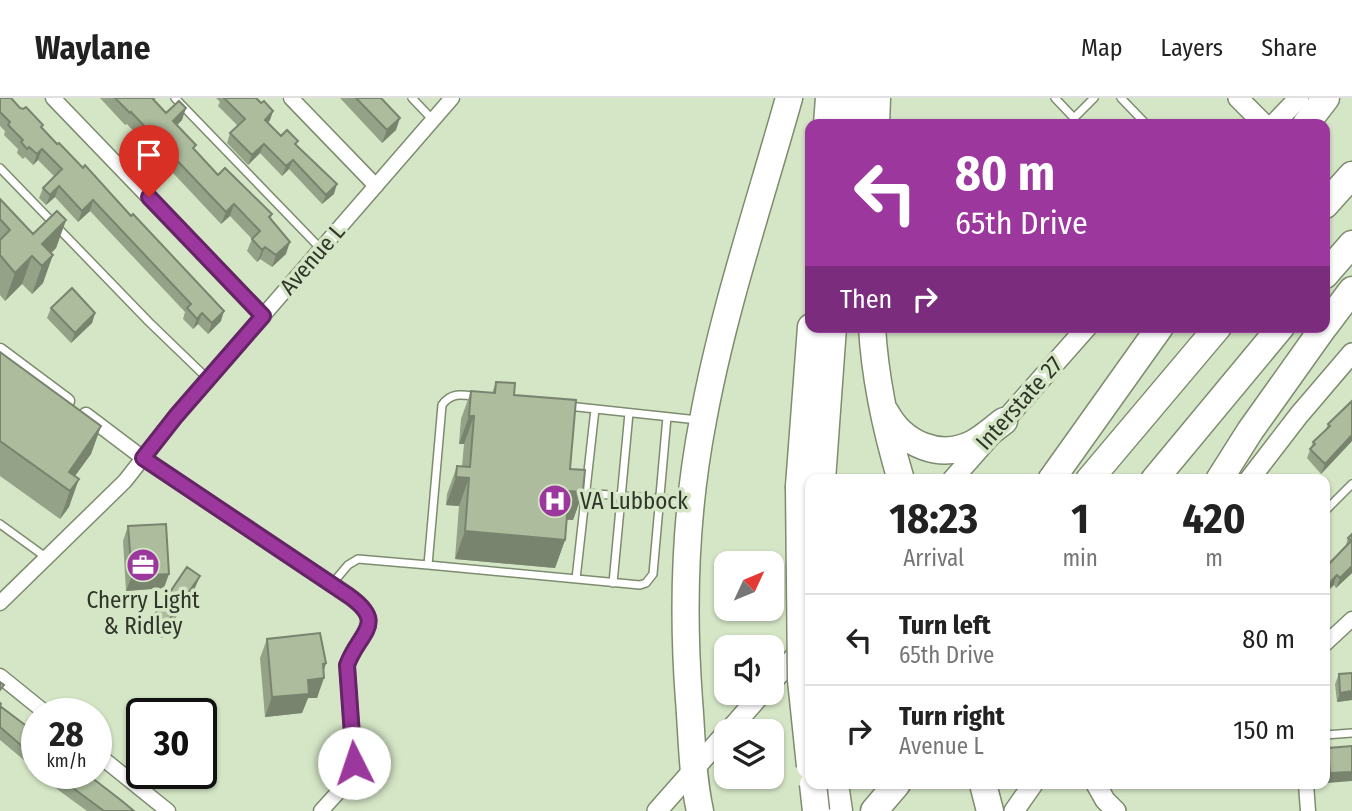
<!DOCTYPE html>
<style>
body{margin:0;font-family:"Fira Sans Condensed",sans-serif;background:#f6f6f6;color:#222;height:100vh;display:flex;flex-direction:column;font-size:26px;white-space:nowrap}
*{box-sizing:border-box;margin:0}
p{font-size:23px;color:#767676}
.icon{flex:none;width:38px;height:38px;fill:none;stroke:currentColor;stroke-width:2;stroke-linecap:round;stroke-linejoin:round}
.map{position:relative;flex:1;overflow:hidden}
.details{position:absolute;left:805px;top:376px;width:525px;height:315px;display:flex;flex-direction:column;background:#fff;border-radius:14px;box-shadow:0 2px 5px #0004}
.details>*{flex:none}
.hud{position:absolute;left:805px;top:21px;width:525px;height:214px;border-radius:14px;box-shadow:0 2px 5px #0004;background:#9c379d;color:#fff;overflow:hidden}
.needle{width:46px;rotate:46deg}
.tools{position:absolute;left:714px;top:453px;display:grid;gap:14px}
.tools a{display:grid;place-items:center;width:70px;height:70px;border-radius:14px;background:#fff;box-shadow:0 2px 5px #0004;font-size:35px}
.speed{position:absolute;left:21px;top:600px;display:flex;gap:14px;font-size:35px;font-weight:700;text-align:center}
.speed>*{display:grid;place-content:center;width:91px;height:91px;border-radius:50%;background:#fff;box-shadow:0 2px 5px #0004;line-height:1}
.speed small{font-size:18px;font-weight:400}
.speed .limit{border:4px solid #111;border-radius:10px;background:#fff;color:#111}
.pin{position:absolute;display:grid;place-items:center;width:60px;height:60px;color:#fff;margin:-72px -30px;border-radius:50% 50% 50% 0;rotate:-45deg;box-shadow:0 0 7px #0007}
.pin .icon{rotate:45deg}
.me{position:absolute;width:77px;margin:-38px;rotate:356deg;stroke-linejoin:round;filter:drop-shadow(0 0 5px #0008)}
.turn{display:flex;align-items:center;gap:24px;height:147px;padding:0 35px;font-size:32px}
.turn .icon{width:91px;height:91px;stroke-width:2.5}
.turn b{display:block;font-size:49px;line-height:60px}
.then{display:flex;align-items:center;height:66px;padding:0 35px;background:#0003;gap:14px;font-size:26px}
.eta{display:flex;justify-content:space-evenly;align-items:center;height:119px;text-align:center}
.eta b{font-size:42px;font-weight:700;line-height:49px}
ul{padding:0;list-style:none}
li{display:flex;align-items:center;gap:21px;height:91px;padding:0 35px;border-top:2px solid #e0e0e0}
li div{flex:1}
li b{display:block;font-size:26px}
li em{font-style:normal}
header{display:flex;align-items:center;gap:42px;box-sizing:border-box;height:98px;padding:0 35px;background:#fff;border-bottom:2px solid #e0e0e0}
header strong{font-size:33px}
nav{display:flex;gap:38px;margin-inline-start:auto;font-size:24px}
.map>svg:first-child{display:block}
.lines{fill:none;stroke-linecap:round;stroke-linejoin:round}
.lane-casing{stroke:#7d8c6f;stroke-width:10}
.street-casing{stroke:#7d8c6f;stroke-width:17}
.secondary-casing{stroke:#7d8c6f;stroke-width:22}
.highway-casing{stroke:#7d8c6f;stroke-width:29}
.lane{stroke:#fff;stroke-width:7}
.street{stroke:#fff;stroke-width:14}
.secondary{stroke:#fff;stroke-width:19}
.highway{stroke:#fff;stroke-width:26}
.highway-bridge-casing{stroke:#7d8c6f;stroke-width:29;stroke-linecap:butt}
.highway-bridge{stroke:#fff;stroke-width:26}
.wall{fill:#94a287}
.shaded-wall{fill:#78846e}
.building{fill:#acbc9d;stroke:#78846e;stroke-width:2}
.route-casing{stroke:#652466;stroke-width:18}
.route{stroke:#9c379d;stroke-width:12}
.labels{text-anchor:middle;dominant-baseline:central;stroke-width:7;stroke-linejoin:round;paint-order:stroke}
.street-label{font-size:23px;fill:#2f3629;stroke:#d5e6c6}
.poi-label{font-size:23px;fill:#2f3629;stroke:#d5e6c6;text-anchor:start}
</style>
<header>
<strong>Waylane</strong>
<nav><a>Map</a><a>Layers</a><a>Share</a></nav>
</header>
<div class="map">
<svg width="1352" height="713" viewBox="0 0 1352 713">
<rect width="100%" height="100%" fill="#d5e6c6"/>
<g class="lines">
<defs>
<path id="lane" d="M175,0l146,151
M412,0l21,22
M1055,0l19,20 20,-20
M1121,0l25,26
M0,70l149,154 59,57
M479,299c-15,-2 -27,-6 -37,8l-14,160 212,20 6,-2 7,-9 14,-157
M568,308l130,14
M585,395l101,8
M1325,413l27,-27
M0,426l47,34
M576,481l19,-170
M613,485l16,-170
M332,486l16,-19 10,-6 70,6
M1325,637l27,-2"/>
<path id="street" d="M53,0l210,218
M291,0l85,88
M0,253l67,50
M86,317l57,43 206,138c39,28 10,35 -2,69l7,98 -4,16 -29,32
M0,505l125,-122 51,-65 276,-318
M1325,546l27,-25
M0,578l47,38
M96,655l72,58
M1306,686l2,27"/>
<path id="secondary" d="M1238,0l26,26
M1274,26l25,-26
M952,382l135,-153
M1249,382l50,-65 53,-62
M772,584l33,-37
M728,634l34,-39
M1096,686l9,16 11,11
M657,713l69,-78
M1014,713l19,-27"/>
<path id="highway" d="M827,26l2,-26
M850,26l2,-26
M876,26l1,-26
M1306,26l20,-26
M1325,107l27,-30
M1325,177l27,-31
M1325,228l27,-36
M872,229c3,52 14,103 29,153
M886,315c17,31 53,47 86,31 12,-6 22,-16 32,-23
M822,382l11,-153
M1051,382l109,-153
M1089,382l129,-153
M1154,382l127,-153
M1219,382l31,-49 74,-104
M799,388l12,-159
M835,686l4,27
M983,686l7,27
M700,713c-8,-36 -8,-74 -11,-111 -7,-93 -4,-187 14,-280 20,-109 56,-215 86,-322
M874,713l23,-27"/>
</defs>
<use href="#lane" class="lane-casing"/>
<use href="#street" class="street-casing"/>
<use href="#secondary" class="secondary-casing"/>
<use href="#highway" class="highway-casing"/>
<use href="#lane" class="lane"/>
<use href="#street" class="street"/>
<use href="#secondary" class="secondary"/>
<use href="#highway" class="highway"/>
<defs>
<path id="highway-bridge" d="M799,388l2,194 9,86
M813,686l3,27"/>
</defs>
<use href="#highway-bridge" class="highway-bridge-casing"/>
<use href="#highway-bridge" class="highway-bridge"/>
</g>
<path class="wall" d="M0,0l42,30 179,193 -13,13 -10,-10 -5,5 -10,-10 2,-7 -95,-101 -12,11 -23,-25 -9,8 -7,-7 4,-10 11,-12 -16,-16 -5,5 -8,-8 -2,2 -6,-6 1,-4 -14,-14 1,-4 -5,-5z
M100,0h56l-2,2 12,13 16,7 -5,5 18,25 23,25 54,39 -1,4 15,36 -14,13 -12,-8 -3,3 -10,-11 5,-12 -22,-23 -9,8 -94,-100 -2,1z
M216,0h40l5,5 12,8 -3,9 -2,3 13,13 16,10 37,48 -12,10 -33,-35 -7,7 -22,-23 -12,12 -21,-22 3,-10 8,-7 -20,-20 2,-4z
M340,0h41l15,32 -14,13z
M0,101l33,35 33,-14 -10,28 -5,5 -8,30 -11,11 -10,-10 -17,17 -5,-6z
M51,210l44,5 -3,10 -21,20 -24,-25z
M0,254l101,74 -10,28 -16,22 -6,31 -9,12 -60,-43z
M496,284l18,13 56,74 13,23 -10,28h-7l-1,20 -10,28 -100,-9 4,-53 -13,-1 1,-11 10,-28h5l2,-22h-5l2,-25 10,-28 21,2z
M1352,303v40l-31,33 -14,-16 6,-16 13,-13 2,-5z
M128,428l36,62 -38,3 -3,-50z
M1352,436v39l-16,15 -2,-3 14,-47z
M200,478l-6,14 -32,48 -12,-9 5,-15z
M267,541l59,24 -9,35h-9l-6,15 -37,4 -5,-59z
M1352,575v27l-15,2 -2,-18 4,-10z
M0,605l1,3 36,28v37l-37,-31z
M1352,648l-25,37 -2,-25 3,-10z
M39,676h48l47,37h-47l-26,-19z"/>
<path class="shaded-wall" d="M186,10l-4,12 -13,13 4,-12z
M273,13l-3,9 -9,9 4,-9z
M400,20l-4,12 -14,13 5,-13z
M264,46l-4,9 -12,12 4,-10z
M42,51l-4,11 -5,5 4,-11z
M293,62l-4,9 -7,7 4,-10z
M337,86l-3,10 -12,10 4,-9z
M59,88l-4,11 -9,8 4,-10z
M93,102l-3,11 -12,11 4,-11z
M234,106l-4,12 -9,8 5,-12z
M66,122l-10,28 -16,16 2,-20z
M290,144l-4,12 -14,13 4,-12z
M265,149l-5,12 -3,3 5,-12z
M53,157l-10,28 -11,11 10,-28z
M32,158l-10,28 -17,17 10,-28z
M224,213l-3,10 -13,13 4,-11z
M95,215l-3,10 -21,20 4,-10z
M202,215l-4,11 -5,5 4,-10z
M469,318h5l-10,28h-5z
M101,328l-10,28 -25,34 3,-16z
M1352,337v6l-31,33 4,-10z
M456,379l13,1 -10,28 -13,-1z
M79,381l-10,28 -9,12 10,-28z
M569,393l14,1 -10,28 -15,-1z
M465,433l100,9 -10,28 -100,-9z
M1352,468v7l-16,15 4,-10z
M169,476l-5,14 -38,3 6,-15z
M1337,477l-3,10 -9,9v-6z
M200,478l-6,14 -32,48 5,-15z
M326,565l-6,16 4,-1 -7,20h-9l-6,15 -37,4 7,-20 36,-17 15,-16z
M1352,593v9l-15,2 3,-9z
M1352,674v9l-25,2 3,-10z"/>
<path class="building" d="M0,0h11l9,10 3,1 3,-2 17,18 -2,2 16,17 2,-1 24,25 2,-3 46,51 2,-2 91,97 -12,12 -10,-10 -5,6 -10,-11 4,-4 -98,-104 -11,11 -23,-25 -9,9 -7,-7 19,-19 -20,-20 -5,5 -8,-7 -2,2 -6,-7 2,-2 -15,-15 2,-3 -10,-10z
M115,0h37l14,15 13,-12 7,7 -13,13 23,24 -3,3 25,27 7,-7 47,46 -3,3 21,25 -14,13 -11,-8 -3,3 -10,-11 8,-8 -26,-27 -8,8 -95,-100 -1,1z
M224,0h32l5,5 3,-2 9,10 -8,9 16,16 6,-6 11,11 -3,3 42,40 -11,11 -33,-35 -7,6 -22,-22 -12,11 -22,-22 15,-14z
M356,0h25l19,20 -13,12z
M0,101l33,35 24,-23 9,9 -24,24 11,11 -11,11 -10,-10 -17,17 -15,-18v-15l10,-10 -10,-11z
M72,190l23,25 -20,20 -24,-25z
M0,254l101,74 -32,46 10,7 -9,12 -70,-50z
M496,284l19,1 -1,12 62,5 -6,69 15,1 -2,22 -14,-1 -4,49 -100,-9 4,-53 -13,-1 1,-11 13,1 4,-51h-5l2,-25 24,2z
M1352,303v34l-27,29 -15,-15 5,-5 -2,-2 17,-16 -2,-2z
M166,426l3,50 -37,2 -4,-50z
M1352,436v32l-12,12 -3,-3 -12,13v-20l26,-27 -3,-3z
M187,469l13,9 -33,47 -12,-9z
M320,535l6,30 -3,1 1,14 -16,2 1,14 -37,3 -5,-58z
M1352,575v18l-12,2 -1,-19z
M0,584l4,3 -4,5z
M0,605l1,1 -1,2 37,28v25l-37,-32z
M1352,648v26l-22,1 -2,-25z
M54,676h33l35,27 12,10h-30z"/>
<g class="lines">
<defs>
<path id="route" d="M149,99l114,119 -87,100 -33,42 206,138c39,28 10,36 -2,69l7,98"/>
</defs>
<use href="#route" class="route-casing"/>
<use href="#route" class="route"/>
</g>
<defs>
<symbol id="hospital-disc" viewBox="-11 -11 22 22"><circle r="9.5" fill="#9c379d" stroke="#d5e6c6"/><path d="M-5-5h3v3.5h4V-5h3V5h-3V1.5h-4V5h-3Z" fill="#fff"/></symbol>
<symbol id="office-disc" viewBox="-11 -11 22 22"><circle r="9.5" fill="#9c379d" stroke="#d5e6c6"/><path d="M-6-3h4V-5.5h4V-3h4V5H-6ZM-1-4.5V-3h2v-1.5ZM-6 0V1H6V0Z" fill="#fff"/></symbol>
</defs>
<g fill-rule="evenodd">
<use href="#hospital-disc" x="536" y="384" width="38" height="38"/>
<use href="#office-disc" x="124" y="448" width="38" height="38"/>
</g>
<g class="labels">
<g class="street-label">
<text transform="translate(312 161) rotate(-49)">Avenue L</text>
<text transform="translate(1019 305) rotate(-48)">Interstate 27</text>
</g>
<g class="poi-label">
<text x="580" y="403">VA Lubbock</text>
<text x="143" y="502" text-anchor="middle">Cherry Light<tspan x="143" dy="26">&amp; Ridley</tspan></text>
</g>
</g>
</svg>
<div class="tools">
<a><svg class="needle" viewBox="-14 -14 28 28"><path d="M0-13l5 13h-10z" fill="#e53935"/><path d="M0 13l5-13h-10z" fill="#767676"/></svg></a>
<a><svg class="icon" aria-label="sound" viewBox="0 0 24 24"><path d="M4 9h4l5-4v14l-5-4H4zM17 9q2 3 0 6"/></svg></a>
<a><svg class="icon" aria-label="layers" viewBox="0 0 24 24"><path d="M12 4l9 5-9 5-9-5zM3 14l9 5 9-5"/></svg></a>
</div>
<div class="speed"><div>28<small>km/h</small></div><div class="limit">30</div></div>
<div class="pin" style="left:149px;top:99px;background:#d93025"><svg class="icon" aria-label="arrive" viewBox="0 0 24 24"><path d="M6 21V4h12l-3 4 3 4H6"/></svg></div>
<svg class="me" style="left:354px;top:665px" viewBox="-20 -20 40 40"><circle r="19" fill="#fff"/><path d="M0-13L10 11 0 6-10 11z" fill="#9c379d"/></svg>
<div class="hud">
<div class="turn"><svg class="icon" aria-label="left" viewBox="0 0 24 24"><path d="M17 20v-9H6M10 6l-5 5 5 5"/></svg><div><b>80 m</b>65th Drive</div></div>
<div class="then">Then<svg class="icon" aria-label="right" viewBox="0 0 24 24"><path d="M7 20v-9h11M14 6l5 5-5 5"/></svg></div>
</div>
<section class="details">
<div class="eta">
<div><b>18:23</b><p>Arrival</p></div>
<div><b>1</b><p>min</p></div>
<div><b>420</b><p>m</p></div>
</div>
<ul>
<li><svg class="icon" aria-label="left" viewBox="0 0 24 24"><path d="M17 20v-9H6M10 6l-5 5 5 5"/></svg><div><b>Turn left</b><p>65th Drive</p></div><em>80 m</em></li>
<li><svg class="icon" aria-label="right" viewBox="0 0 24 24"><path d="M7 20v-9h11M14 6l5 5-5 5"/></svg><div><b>Turn right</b><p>Avenue L</p></div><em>150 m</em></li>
</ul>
</section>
</div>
